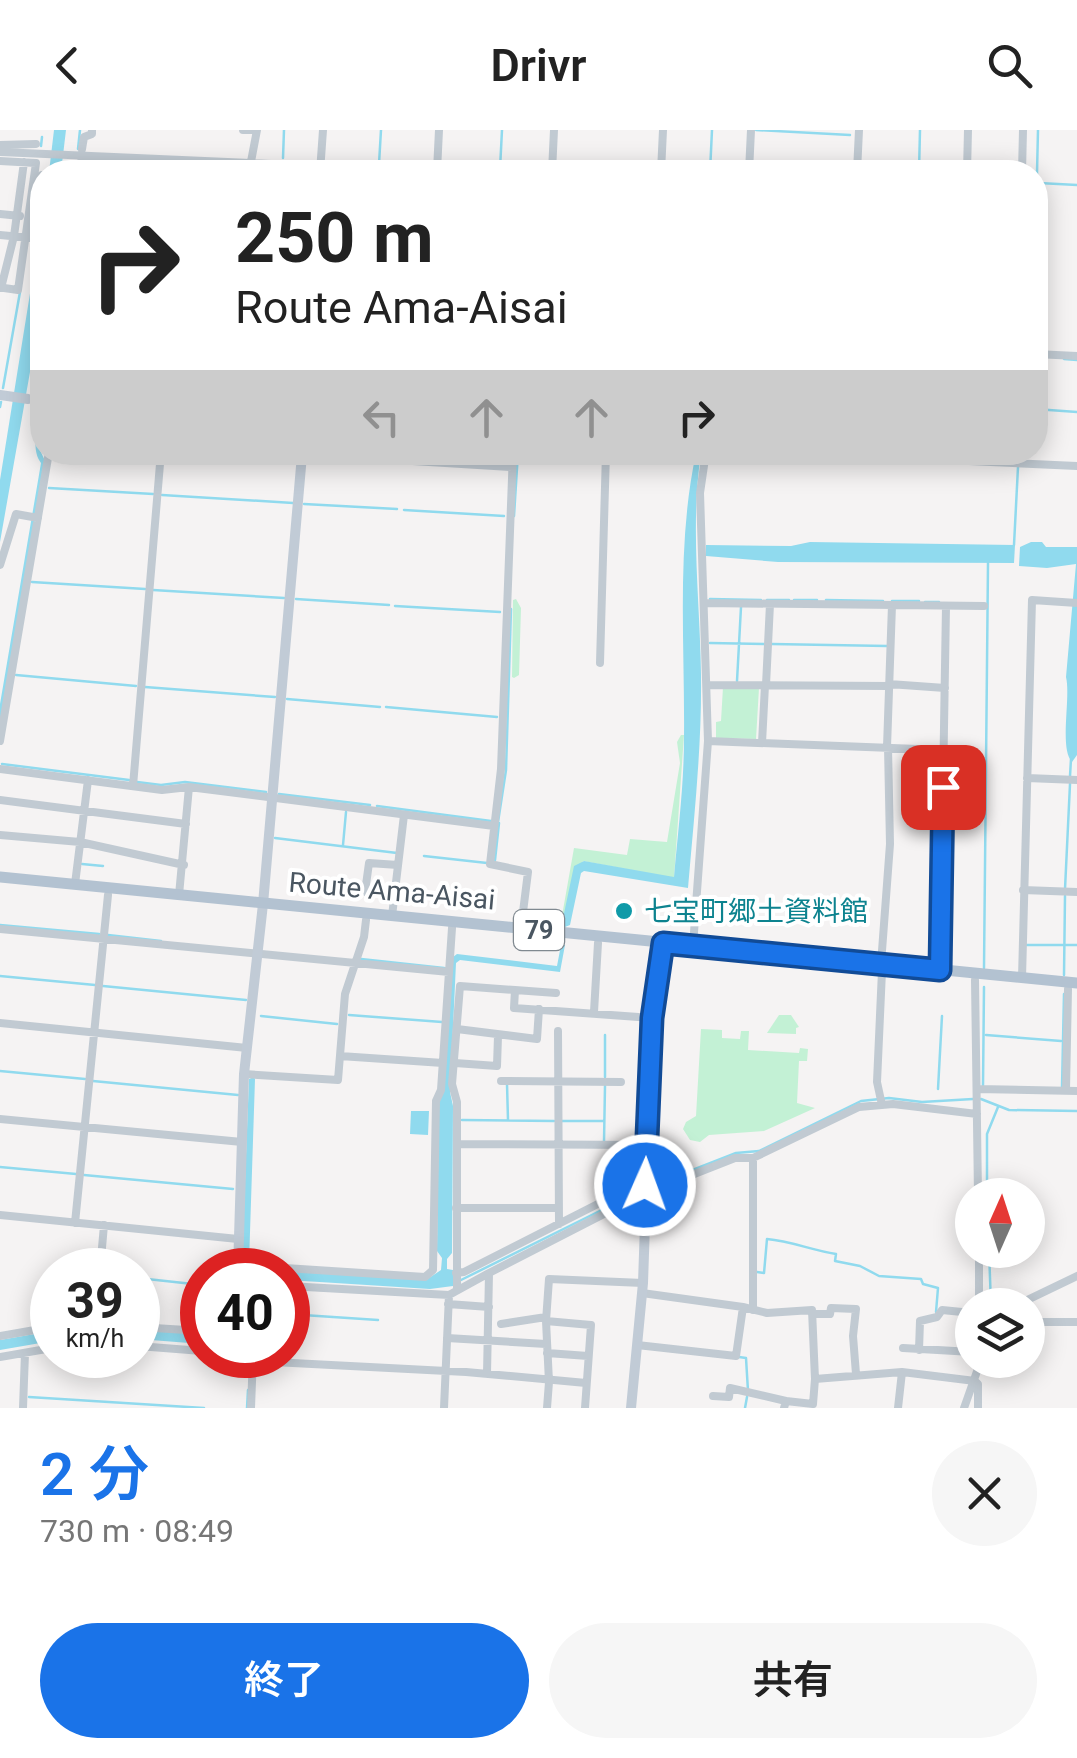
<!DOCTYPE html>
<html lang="ja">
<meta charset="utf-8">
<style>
body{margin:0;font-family:Roboto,"Noto Sans JP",sans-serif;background:#f6f6f6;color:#222;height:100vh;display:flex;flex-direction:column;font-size:38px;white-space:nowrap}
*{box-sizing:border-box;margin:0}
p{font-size:32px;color:#767676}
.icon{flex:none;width:55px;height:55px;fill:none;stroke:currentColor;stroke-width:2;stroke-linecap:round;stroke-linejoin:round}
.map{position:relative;height:1278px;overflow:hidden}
.sheet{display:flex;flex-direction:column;background:#fff;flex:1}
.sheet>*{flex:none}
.top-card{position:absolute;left:30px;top:30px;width:1018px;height:305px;border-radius:40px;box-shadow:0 5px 25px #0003;background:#fff;color:#222;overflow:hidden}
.needle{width:65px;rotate:3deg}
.tools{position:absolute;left:955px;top:1048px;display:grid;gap:20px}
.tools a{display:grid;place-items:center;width:90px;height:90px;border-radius:50%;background:#fff;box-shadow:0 5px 25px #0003;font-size:50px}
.speed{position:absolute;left:30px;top:1118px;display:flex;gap:20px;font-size:50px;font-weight:700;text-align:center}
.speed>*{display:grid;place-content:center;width:130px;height:130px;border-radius:50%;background:#fff;box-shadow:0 5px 25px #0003;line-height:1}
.speed small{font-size:25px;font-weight:400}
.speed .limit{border:15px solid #d22;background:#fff;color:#111}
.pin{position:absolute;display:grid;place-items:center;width:85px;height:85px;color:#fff;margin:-42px;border-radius:20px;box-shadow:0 5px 15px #0006}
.me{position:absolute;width:110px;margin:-55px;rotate:2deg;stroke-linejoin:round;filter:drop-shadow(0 0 8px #0008)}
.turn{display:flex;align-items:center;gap:35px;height:210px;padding:0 40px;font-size:45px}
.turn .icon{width:130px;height:130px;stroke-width:2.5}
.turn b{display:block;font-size:70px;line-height:85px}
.lanes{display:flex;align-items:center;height:95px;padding:0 40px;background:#0003;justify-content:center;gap:50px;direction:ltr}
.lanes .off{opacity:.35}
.round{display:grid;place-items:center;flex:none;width:105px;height:105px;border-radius:52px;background:#f6f6f6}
.headline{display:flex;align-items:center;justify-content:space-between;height:170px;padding:0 40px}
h1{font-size:60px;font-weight:600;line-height:75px;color:#1a73e8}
.primary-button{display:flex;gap:20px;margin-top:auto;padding:20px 40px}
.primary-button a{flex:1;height:115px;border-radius:60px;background:#1a73e8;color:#fff;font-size:40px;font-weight:600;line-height:115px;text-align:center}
.primary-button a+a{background:#f6f6f6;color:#222}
header{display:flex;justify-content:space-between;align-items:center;height:130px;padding:0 40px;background:#fff;font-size:45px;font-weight:600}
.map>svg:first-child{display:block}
.green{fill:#c3f1d5}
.water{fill:#90daee}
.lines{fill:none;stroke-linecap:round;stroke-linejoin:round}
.stream{stroke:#90daee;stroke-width:2.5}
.street{stroke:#c1cad2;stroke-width:8}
.secondary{stroke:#c1cbd6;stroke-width:10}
.primary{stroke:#b3c2d1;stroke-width:11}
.route-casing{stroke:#114b97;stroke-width:25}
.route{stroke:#1a73e8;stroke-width:18}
.culture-dot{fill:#0f9aa8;stroke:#fff;stroke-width:4}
.labels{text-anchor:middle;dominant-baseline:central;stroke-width:8;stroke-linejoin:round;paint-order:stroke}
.shield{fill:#fff;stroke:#808990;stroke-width:2.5}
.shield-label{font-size:25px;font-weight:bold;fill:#4a5661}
.street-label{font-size:28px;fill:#4a5661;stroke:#fff}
.culture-label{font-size:28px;fill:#0d838f;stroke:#fff;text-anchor:start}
</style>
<header><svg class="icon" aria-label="back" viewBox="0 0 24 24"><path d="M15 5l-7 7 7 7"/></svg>Drivr<svg class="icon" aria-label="search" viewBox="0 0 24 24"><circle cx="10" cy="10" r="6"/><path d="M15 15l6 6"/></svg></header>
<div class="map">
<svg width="1077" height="1278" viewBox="0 0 1077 1278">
<rect width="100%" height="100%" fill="#f5f3f3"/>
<path class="green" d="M516,469l5,9 -2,67 -5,3 -2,-1 1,-77z
M723,557l36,1 -3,51 -40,-1v-16l5,-1z
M681,605h3l-10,143 -91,-17 -18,66h-5l14,-79 53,7 3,-16 37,3 13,-79 -3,-21z
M779,885h12l8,12 -3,1v6l-29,-1z
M701,899l21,1v8l18,1 1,-8h8l-1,19 51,3 1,-5 8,1 -1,12h-8l-2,42 18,5 -51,23 -55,4 -9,7 -10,-2 -7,-11 3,-7 10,-6z"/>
<path class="water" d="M54,0h12l-5,42h-12z
M42,89v85l-42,238v-62z
M40,285h2l-2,35 5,11 -45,264v-21l41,-241c-10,-13 -4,-33 -1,-48z
M696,323h5c-11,73 -1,147 0,221 1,72 -7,143 -13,214l-104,-17 -3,2 -11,52 -5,2 -3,-4 12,-57 10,-5 90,16c4,-46 10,-92 10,-139 1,-95 -8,-192 12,-285z
M810,412l205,3 -1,18 -236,-1 -72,-6v-11l85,1z
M1031,412h11l4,5h31v208l-5,7c-13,-14 -1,-64 -6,-85l10,-113 -29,4 -28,-2 1,-19z
M561,815h4l-5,27 -100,-12 -4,3 -6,129 3,14 -1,147 -5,6v10l6,1v16l-23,3 -142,-9v-9l138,9 15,-10 1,-12 -5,-7 2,-149 14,-145 4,-3 100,12z
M254,947l1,2 -6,184h-4l-3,-6 7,-178z
M411,981h18l-1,24 -18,-1z
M138,1200l64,4v10l-64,-5z
M52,1201v10l-52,9v-10z"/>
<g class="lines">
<path class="stream" d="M756,0l94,5
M41,16l1,-9
M78,19l2,-19
M283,28l1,-28
M379,34l2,-34
M500,39l2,-39
M710,42l2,-42
M919,42l1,-42
M1039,53l38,2
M1035,129l3,-129
M1064,229l13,1
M3,258l17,-96
M0,277l1,-5
M1035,279l42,3
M49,358l104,6
M162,365l131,8
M304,374l93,5
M404,380l100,6
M514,386l4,-64
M1014,415l4,-78
M32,452l113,7
M153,460l131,8
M296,469l93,6
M710,469l51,1
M767,470h22
M794,470h23
M826,470l57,1
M892,471h27
M925,472h14
M395,476l105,6
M710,513l54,1
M772,514l115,2
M16,545l120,11
M737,551l4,-74
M145,557l130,10
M287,569l93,8
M386,577l111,10
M2,634l127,16
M1070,646l1,-17
M137,652l24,3 24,-3 81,10
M279,664l91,11
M377,676l114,15
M498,692l8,-52 5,-161
M275,708l122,15
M343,715l3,-33
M424,726l63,7
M495,730l4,-37
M82,734l21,2
M1065,759l5,-105
M0,795l99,9
M108,805l53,6
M1027,815h37
M1065,815h12
M361,829l83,9
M984,838l4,-405
M1064,845l1,-79
M0,846l95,9
M103,856l143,14
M349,885l93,7
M261,886l76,8
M986,905l75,6
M0,941l85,8
M605,947v-42
M93,951l145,14
M507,954l1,36
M983,956l1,-99
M1062,958l2,-94
M938,959l4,-73
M981,969l28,11 68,1
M462,990l92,1
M561,991h42
M604,1012l1,-56
M0,1037l76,7
M84,1045l149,14
M649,1057l87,-34 23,-2 102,-50 28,-3 33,4 51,-3
M987,1065v-61l11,-27
M989,1120l2,55
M757,1142l7,1 3,-34c24,2 44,11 69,15l-1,7 25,5 19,10 42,3 2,5 15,4 -2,24
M138,1148l64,7
M461,1150l181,-90
M288,1184l90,6
M739,1227l7,1 2,33
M29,1267l175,11
M247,1278l1,-18
M745,1278l2,-11"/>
<path class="street" d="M243,0h14l-8,42
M0,15l36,-1
M82,19l2,-12 8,-3v-4
M0,22l454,20
M81,28l6,14
M0,31l36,2 -18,127 -14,-2
M437,41l2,-41
M320,42l3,-42
M552,42l2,-42
M661,42l2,-42
M749,42l2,-42
M857,42l2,-42
M967,42l1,-42
M1022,42l1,-42
M0,84l20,2
M33,94l9,-49
M0,105l31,3
M1,158l13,-52 10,-74
M1035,224l42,2
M28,269l14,1
M266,322l246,15
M513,322l-12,317 -11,95 38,8 -7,56
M772,322l305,14
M0,435l16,-51 22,4
M704,473l280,3
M600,533l6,-211
M889,554l56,4
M707,555l182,1
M766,555l4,-81
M0,611l49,-289
M708,611l236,9
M762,613l3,-58
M887,617l5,-142
M0,639l162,21 27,-3 305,39
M1027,648l50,2
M133,656l28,-334
M0,670l186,24
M0,705l80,7 104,23
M75,754l13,-104
M1023,760l54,2
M179,765l10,-108
M394,765l-29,-3 4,-29 29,2
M392,786l12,-101
M0,799l449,43
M693,816l15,-205 -8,-248 6,-41
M881,834l9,-120 -2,-97
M940,840l6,-364
M1022,848l10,-378 45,3
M975,850l3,215
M515,860l41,3
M594,882l4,-69
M0,893l247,25
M457,899l80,10 2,-30
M558,901l1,193
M340,926l103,7
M455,933l42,3 1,-30
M244,944l94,6 7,-86 19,-57 2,-17
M501,951l120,1
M977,959l100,2
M1066,960l2,-101
M882,975l-5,-23 5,-111
M0,989l242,23
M457,1014l189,1
M753,1028v152
M456,1078h103
M0,1085l238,24
M75,1093l33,-328
M979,1120v55
M235,1137l2,-2 188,12 8,-7 3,-169 5,-11 11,-162
M100,1140l4,-45
M456,1143l8,-1 181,-92
M489,1143l152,-78 94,-37h18l106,-51 34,-3 84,10
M288,1156l161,9 40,-22 -2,101
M457,1158v-186l-5,-18 8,-98 55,4 -1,18 138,10
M642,1163l101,14
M448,1174l41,3
M1017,1175l60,-29
M812,1184h18l1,-6 25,1 -3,27 3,38
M546,1191l45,4 -6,83
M1028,1192h49
M501,1194l45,-7
M138,1197l64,4
M0,1206l52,-9
M447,1208l99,6
M637,1215l99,11 7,-49 24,6 45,-3 3,69
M138,1216l64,5
M903,1218l69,4
M919,1220l1,-29 17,-4 5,-7 30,3
M547,1223l41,3
M0,1227l52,-9
M253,1231l213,11 120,11
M975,1251l3,3v24
M713,1266l16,1 1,-9 56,13
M23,1278l2,-55
M251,1278l2,-53
M444,1278l5,-113
M547,1278l2,-26 -3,-61 3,-42 94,4
M784,1278l2,-7 27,3 2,-25 87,-7 73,9
M898,1278l4,-36
M964,1278l17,-48"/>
<path class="secondary" d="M0,265l28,4
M238,1140l6,-196 19,-170 39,-449
M631,1278l12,-125 9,-265 11,-75"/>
<path class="primary" d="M0,747l1077,106"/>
</g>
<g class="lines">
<defs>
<path id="route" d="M645,1055l7,-167 11,-75 277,27 3,-183"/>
</defs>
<use href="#route" class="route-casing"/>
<use href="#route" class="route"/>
</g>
<circle class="culture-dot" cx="624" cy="781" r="10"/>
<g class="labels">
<rect class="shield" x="514" y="780" width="50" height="40" rx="8"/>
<g class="shield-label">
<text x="539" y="800">79</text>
</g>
<g class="street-label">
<text transform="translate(392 761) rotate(5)">Route Ama-Aisai</text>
</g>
<g class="culture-label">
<text x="644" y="781">七宝町郷土資料館</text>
</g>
</g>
</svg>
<div class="tools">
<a><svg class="needle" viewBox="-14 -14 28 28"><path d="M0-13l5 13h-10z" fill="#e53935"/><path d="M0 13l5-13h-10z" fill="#767676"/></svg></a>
<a><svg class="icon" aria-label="layers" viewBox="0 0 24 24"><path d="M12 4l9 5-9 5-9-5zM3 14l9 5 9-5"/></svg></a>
</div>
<div class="speed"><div>39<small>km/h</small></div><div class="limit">40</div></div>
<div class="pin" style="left:943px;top:657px;background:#d93025"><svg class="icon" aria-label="arrive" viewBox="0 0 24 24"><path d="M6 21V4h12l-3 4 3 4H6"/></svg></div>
<svg class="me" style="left:645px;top:1055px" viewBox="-20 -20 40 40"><circle r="17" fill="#1a73e8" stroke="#fff" stroke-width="3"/><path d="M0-11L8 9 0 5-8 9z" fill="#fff"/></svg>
<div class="top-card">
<div class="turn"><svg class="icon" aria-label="right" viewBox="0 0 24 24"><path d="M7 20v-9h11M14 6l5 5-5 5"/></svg><div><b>250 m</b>Route Ama-Aisai</div></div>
<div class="lanes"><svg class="icon off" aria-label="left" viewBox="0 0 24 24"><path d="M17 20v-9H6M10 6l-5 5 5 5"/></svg><svg class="icon off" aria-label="ahead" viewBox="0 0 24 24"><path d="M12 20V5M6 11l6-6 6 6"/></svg><svg class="icon off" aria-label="ahead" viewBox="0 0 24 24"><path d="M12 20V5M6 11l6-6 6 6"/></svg><svg class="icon" aria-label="right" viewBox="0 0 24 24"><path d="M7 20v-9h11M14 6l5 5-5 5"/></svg></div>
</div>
</div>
<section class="sheet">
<div class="headline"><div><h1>2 分</h1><p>730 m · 08:49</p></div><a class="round"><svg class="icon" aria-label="close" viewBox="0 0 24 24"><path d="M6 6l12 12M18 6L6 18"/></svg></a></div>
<div class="primary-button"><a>終了</a><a>共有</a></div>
</section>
